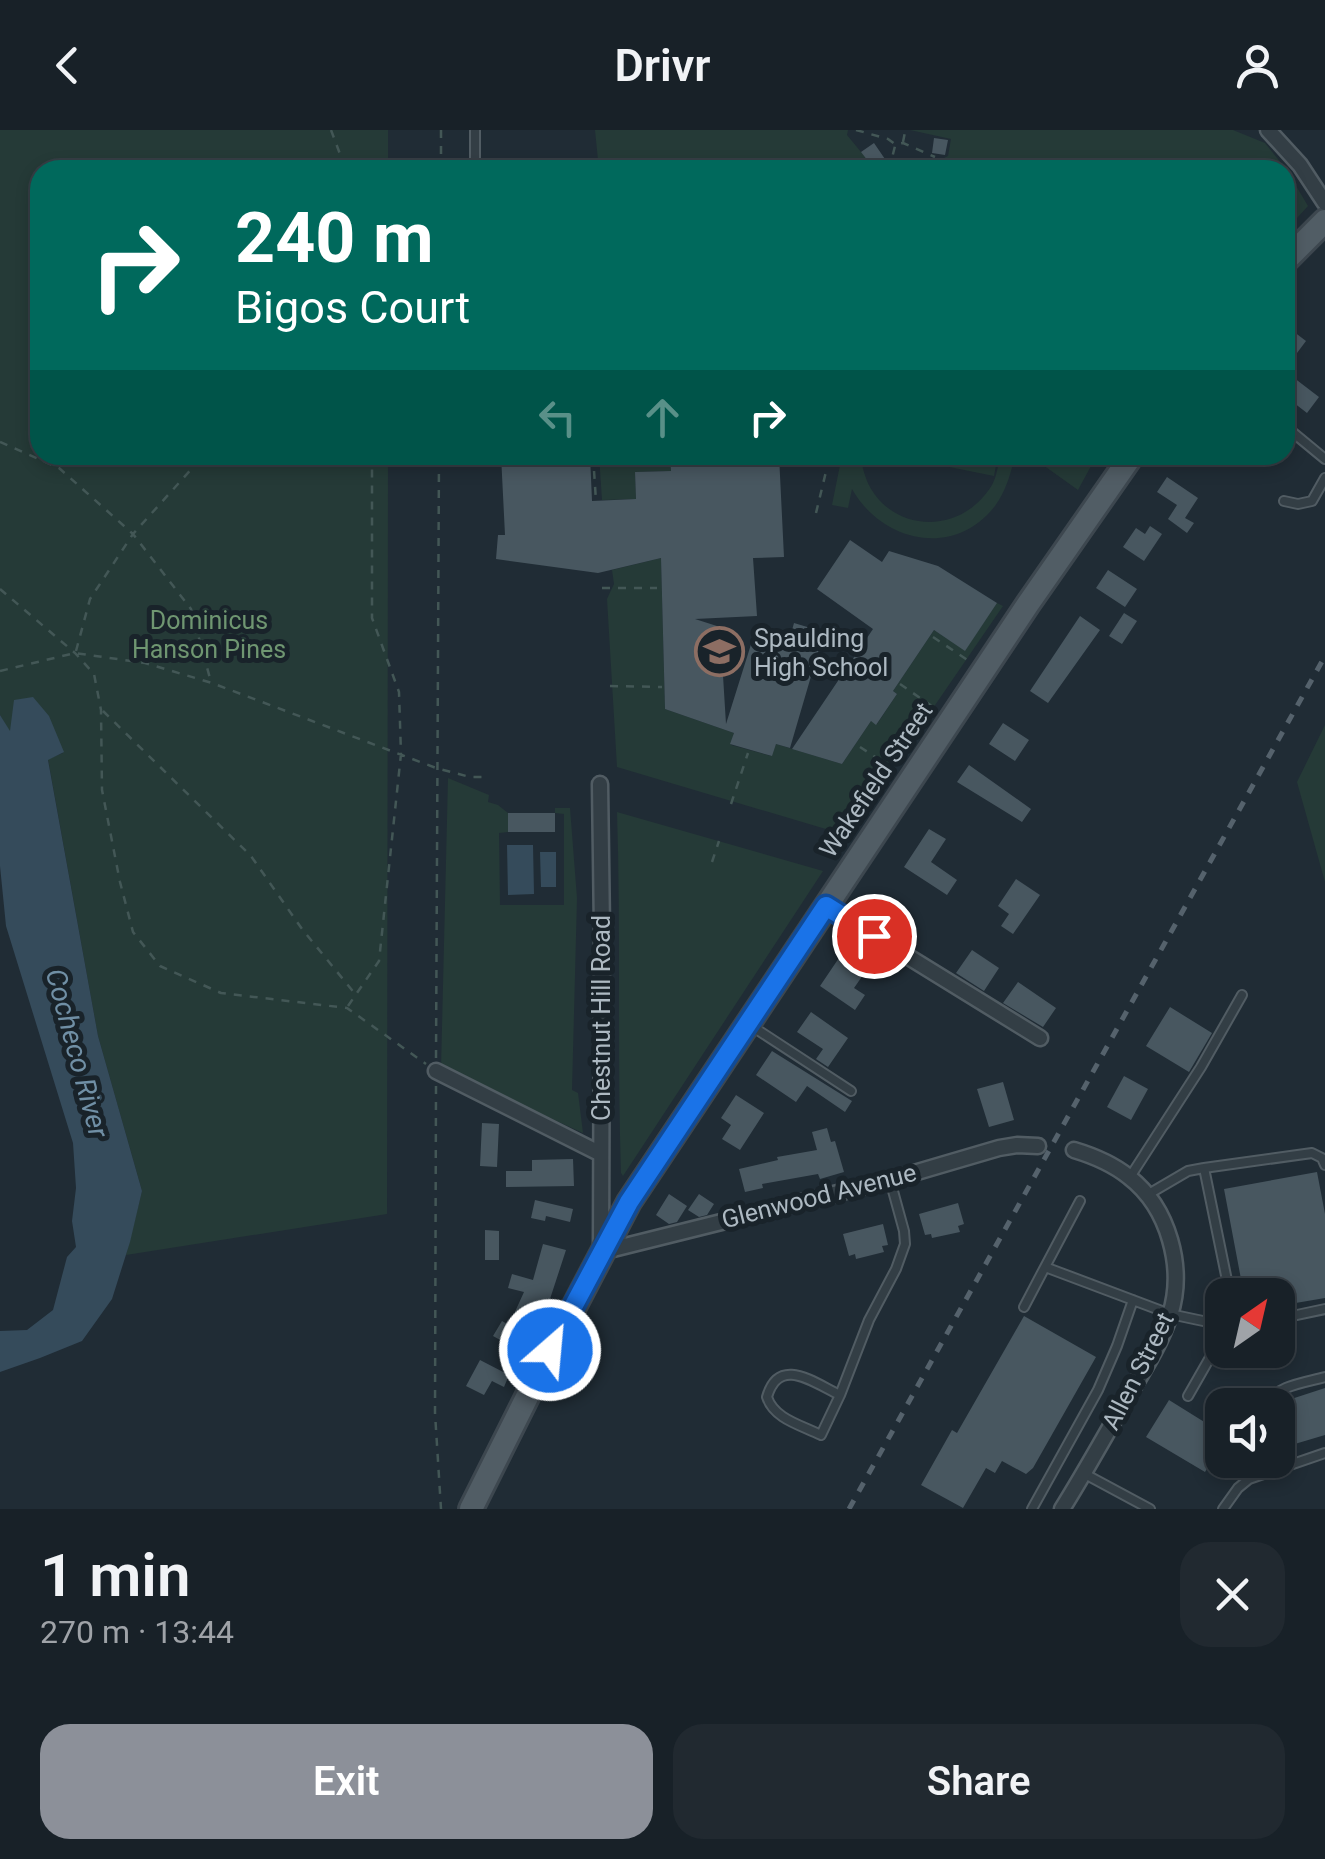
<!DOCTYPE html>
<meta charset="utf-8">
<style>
body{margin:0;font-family:Roboto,sans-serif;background:#212930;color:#f1f3f6;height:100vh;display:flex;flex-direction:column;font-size:38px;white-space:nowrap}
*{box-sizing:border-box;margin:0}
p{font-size:32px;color:#9fa3a8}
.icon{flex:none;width:55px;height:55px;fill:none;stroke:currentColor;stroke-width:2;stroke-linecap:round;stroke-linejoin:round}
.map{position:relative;height:1379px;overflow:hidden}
.details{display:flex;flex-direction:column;background:#182128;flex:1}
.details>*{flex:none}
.banner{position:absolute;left:30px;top:30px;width:1265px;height:305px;border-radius:30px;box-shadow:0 5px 15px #0003,0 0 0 2px #363e45;background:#00695c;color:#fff;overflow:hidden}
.needle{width:65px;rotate:34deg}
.controls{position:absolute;left:1205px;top:1148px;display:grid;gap:20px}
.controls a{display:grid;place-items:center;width:90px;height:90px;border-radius:20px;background:#182128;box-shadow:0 5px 15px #0003,0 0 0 2px #363e45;font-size:50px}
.pin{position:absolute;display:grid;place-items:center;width:85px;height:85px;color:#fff;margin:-42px;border:5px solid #fff;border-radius:50%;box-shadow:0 2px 10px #0007}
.me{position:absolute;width:110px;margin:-55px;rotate:27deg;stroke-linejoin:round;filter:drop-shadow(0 0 8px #0008)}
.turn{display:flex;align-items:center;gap:35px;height:210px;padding:0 40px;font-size:45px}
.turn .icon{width:130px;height:130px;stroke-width:2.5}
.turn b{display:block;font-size:70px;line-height:85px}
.lanes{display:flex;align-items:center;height:95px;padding:0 40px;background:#0003;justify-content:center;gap:50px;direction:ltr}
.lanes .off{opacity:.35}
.round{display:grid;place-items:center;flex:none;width:105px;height:105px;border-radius:30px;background:#212930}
.summary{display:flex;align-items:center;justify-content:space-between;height:170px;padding:0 40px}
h1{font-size:60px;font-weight:600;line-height:75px}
.button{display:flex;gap:20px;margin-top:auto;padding:20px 40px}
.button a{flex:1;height:115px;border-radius:30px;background:#8c9099;color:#fff;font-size:40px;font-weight:600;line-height:115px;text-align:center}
.button a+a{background:#212930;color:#f1f3f6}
header{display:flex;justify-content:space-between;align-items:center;height:130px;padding:0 40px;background:#182128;font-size:45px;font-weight:600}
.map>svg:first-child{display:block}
.green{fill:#253a37}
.water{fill:#354b5b}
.building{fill:#485760}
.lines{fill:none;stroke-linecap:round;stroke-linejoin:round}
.service-casing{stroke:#515c63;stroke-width:12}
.minor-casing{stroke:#515c63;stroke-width:19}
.primary-casing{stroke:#3d474f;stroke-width:28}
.path{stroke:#435756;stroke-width:2.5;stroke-dasharray:8 8;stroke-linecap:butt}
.service{stroke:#333e45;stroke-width:8}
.minor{stroke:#333e45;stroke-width:14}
.primary{stroke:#515d65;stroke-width:22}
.rail{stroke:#55626c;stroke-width:5;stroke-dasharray:10 10;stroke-linecap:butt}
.route-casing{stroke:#114b97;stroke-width:25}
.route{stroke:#1a73e8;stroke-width:18}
.labels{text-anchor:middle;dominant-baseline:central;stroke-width:10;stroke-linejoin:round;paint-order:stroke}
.park-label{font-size:25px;fill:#6f9671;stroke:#19232a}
.poi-label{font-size:25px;fill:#adb9c2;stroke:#19232a;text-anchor:start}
.street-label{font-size:25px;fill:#adb9c2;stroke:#19232a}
.water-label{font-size:28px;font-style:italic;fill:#708fa5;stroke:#19232a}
</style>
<header><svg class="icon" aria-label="back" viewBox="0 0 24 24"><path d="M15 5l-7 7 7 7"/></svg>Drivr<svg class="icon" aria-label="person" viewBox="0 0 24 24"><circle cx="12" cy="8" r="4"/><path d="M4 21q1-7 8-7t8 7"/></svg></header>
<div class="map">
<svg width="1325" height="1379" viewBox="0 0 1325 1379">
<rect width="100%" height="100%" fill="#202c35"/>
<path class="green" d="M0,0h388v40h-348v285h348l-1,759 -261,41 16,-64 -44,-155 -50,-277 15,-6 -53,-20 -10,-18z
M595,0h253l-1,5 14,17 26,10 -12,8h-276z
M910,0h323l32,13 21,26 22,37 -23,25v-61h-291l-12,-4 -31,4h-31l28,-14 3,-17z
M599,325h71l1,16 -36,1 1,27 -34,1z
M842,325h19c5,72 93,92 131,30 5,-9 6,-20 8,-30h15c-4,18 -9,36 -20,51 -41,53 -113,36 -143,-17l-4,19 -16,-3z
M890,325h108l-4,21z
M1029,325h68l-19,35z
M661,428l4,151 69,24 -3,12 40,11 5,-12 66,20 29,-43 6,3 20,-30 -4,-3 41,-61 31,20 32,-47 6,3 -157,229 -229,-68 -10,-168 7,-15 -2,-14z
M1325,595v157l-28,-100z
M448,648l41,17 -1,7 10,3 10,8v19l-9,1 1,72h64v-91l-9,-1v-5h15l7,90 -5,192 6,3 5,40 -142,-65z
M617,682l206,59 -200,305 -2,-3c-4,-120 0,-241 -4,-361z"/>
<path class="water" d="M33,567l16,19 15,36 -16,8 50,276 44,155 -12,51 -18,57 -30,42 -42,17 -40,14v-41l27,-1 26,-20 14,-53 9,-10 -4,-26 4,-33 -3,-45 -67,-217 -6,-60v-151l10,16 4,-31z
M507,715h26l1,49 -26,1z
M540,722h16v35h-15z"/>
<path class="building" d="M934,8l14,2 -3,15 -13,-2z
M874,13l13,19 -12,8 -14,-18z
M1285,195l21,16 -21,28z
M1285,241l34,26 -12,16 -22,-17z
M501,325h89l2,46 44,-2 -1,-27 36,-1 -1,-16h109l5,102 -31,1 4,58 -62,3 25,8 6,97 27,-86 34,10 7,-25 30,9 -34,116 -14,-4 -4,12 -42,-12 4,-11 -69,-24 -4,-151 -63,15 -102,-14 2,-24h7z
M1167,347l31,21 -13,20 9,5 -7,10 -19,-14 9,-14 -20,-13z
M1150,396l12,8 -18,27 -21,-14 13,-19 9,6z
M850,410l32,22 7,-11 49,15 59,37 -32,48 -31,-21 -41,61 4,3 -21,31 -5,-4 -29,43 -50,-15 81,-120 -56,-40z
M1108,440l29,19 -12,18 -29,-19z
M1124,483l13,8 -15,23 -13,-8z
M1080,486l20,14 -52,73 -18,-12z
M1003,593l26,17 -14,21 -26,-17z
M969,635l62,44 -9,13 -65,-40z
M508,683h47v19h-47z
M929,699l17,10 -15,23 26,18 -10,15 -43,-28z
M1016,749l24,16 -27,39 -12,-8 8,-12 -11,-8z
M877,774l21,15 -3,4 7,5 -6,9 -29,-18z
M852,804l39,25 -11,17 -12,-8 -14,20 11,7 -10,15 -35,-24 23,-34 -2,-1z
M972,820l27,18 -15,23 -28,-18z
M1018,852l38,26 -13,19 -40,-24z
M1170,877l42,26 -23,39 -43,-26z
M811,882l37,26 -20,29 -12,-8 7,-10 -26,-17z
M772,921l80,50 -7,11 -38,-26 -11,16 -40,-27z
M1124,946l24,13 -17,31 -24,-13z
M1003,952l11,38 -25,7 -12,-38z
M736,965l28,18 -24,37 -18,-11 9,-14 -10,-7z
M482,993l17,1 -2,43 -17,-1z
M827,998l4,14 4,-1 9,31 -24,7 -2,-5 -56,10 1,4 -18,4 -6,-23 39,-9 -1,-3 40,-7 -5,-18z
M573,1029l1,27 -68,1v-16h26v-11z
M1317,1042l8,42v84l-47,8v-11h-34l-20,-106z
M669,1064l18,12 -10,16 -8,2 -13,-9z
M699,1064l15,10 -7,11 -8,2 -11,-7z
M535,1070l38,9 -3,13 -24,-6 -1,5 -14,-3z
M958,1073l6,21 -6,2 2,6 -28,6 -1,-4 -6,1 -6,-21z
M883,1094l5,21 -6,1 2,6 -28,7 -1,-5 -6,2 -6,-22z
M485,1100l14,1v29h-14z
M543,1114l23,6 -16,49h-3l-13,27 -2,-1 -14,25 -25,-14 9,-15 7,4 15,-33 -16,-4 4,-14 21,6z
M1024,1186l72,41 -63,111 -7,6 -24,-13 -7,12 -9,-5 -23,40 -42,-23 31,-55 5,3z
M480,1230l29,15 -5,12 -12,-6 -8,14 -18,-9z
M1325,1258v47l-47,14v-29l2,-1 -4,-15z
M1169,1270l53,33v10l-17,29 -59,-35z"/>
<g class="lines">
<defs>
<path id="service" d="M475,40v-40
M1285,296l40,33
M1284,371l14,3 14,-3 13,-23
M750,895l101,66
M1204,1038l26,127
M1130,1047l71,-110 41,-72
M1147,1065l41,-24 16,-3 108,-15 10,5 3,7
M1080,1071l-35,66 125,47 52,11
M1024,1177l21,-40
M1278,1189l47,-10
M840,1265l-19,40c-20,-10 -47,-16 -54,-38 12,-42 47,-14 73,-2l29,-75 27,-51 9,-25 -1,-13 -14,-51
M1188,1266l24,-42 4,-29
M1265,1275c13,-20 38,-22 60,-28
M1240,1330l3,10 6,9
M1083,1343l67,36
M1032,1379l66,-119 19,-44 16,-46
M1223,1379l15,-21 11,-9 76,-26"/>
<path id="minor" d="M1268,0l32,35 25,38
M600,654l2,146 -1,322 289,-72 109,-32 18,-3 21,1
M826,776l214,132
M436,941l165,83
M1062,1379c20,-32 39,-66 58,-99 17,-30 39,-61 50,-95 15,-47 -1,-107 -41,-138 -16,-13 -35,-21 -55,-27"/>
<path id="primary" d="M1285,131l40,-40
M471,1379l63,-126 95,-181 399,-598 104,-149"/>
</defs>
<use href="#service" class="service-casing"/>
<use href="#minor" class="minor-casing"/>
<use href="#primary" class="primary-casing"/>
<path class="path" d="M331,0l15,40
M856,0l32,9 7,5 8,-1 32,14
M903,12l2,-10 -2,-2
M441,40v-40
M889,40l6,-24
M0,312l59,26 74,66 58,75 20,73
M593,325l3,46
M667,325v13
M816,383l14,-58
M602,458h55
M0,459l75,64 19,21 7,36 1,80 18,92 13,50 27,34 61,27 126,15 79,56
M933,507l36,24
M76,521l14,-52 43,-65 71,-79
M0,541l75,-18 70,10 67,20 224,85 34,9h13
M900,554l36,25
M610,556l52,1
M103,581l148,145 51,73 54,66
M860,617l35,23
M731,674l17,-51
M712,732l7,-21
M348,876l31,-45 22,-207 -2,-62 -27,-74v-163
M436,928l3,-603
M436,956l-1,327 6,96"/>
<use href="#service" class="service"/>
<use href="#minor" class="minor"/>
<use href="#primary" class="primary"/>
<path class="rail" d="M849,1379l476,-853"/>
</g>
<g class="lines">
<defs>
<path id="route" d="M550,1220l79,-148 197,-296 48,30"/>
</defs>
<use href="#route" class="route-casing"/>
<use href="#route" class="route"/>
</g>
<defs>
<symbol id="school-ring" viewBox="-11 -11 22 22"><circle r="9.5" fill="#19232a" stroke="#8d6e63" stroke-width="1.5"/><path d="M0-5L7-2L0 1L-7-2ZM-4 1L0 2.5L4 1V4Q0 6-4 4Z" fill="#8d6e63"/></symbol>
</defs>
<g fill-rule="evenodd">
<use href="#school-ring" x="692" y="494" width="55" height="55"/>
</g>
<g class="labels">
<g class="park-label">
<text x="209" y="490">Dominicus<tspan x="209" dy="29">Hanson Pines</tspan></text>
</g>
<g class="poi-label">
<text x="754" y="508">Spaulding<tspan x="754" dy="29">High School</tspan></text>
</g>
<g class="street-label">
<text transform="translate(876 650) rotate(-56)">Wakefield Street</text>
<text transform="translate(601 888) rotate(-90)">Chestnut Hill Road</text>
<text transform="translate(819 1066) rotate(-14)">Glenwood Avenue</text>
<text transform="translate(1138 1241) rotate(-63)">Allen Street</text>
</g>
<g class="water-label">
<text transform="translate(77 923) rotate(75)">Cocheco River</text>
</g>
</g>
</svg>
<div class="controls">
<a><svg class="needle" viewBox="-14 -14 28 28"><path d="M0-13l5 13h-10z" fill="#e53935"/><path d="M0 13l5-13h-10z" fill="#9fa3a8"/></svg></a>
<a><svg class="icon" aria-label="sound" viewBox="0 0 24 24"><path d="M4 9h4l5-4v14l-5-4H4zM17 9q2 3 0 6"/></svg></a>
</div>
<div class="pin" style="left:874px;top:806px;background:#d93025"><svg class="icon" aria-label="arrive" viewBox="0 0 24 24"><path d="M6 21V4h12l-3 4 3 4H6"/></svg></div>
<svg class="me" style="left:550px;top:1220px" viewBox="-20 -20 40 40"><circle r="17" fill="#1a73e8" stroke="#fff" stroke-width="3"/><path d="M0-11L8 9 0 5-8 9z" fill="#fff"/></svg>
<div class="banner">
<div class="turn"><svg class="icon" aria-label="right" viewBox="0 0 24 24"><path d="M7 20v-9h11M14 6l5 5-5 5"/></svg><div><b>240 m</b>Bigos Court</div></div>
<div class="lanes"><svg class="icon off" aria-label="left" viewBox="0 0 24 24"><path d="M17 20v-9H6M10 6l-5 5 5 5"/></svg><svg class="icon off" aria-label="ahead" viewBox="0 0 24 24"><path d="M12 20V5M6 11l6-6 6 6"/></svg><svg class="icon" aria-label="right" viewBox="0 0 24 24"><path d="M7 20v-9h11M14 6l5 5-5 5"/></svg></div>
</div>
</div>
<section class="details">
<div class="summary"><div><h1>1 min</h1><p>270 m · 13:44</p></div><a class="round"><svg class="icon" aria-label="close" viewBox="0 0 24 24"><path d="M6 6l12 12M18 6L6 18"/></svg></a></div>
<div class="button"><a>Exit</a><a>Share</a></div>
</section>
